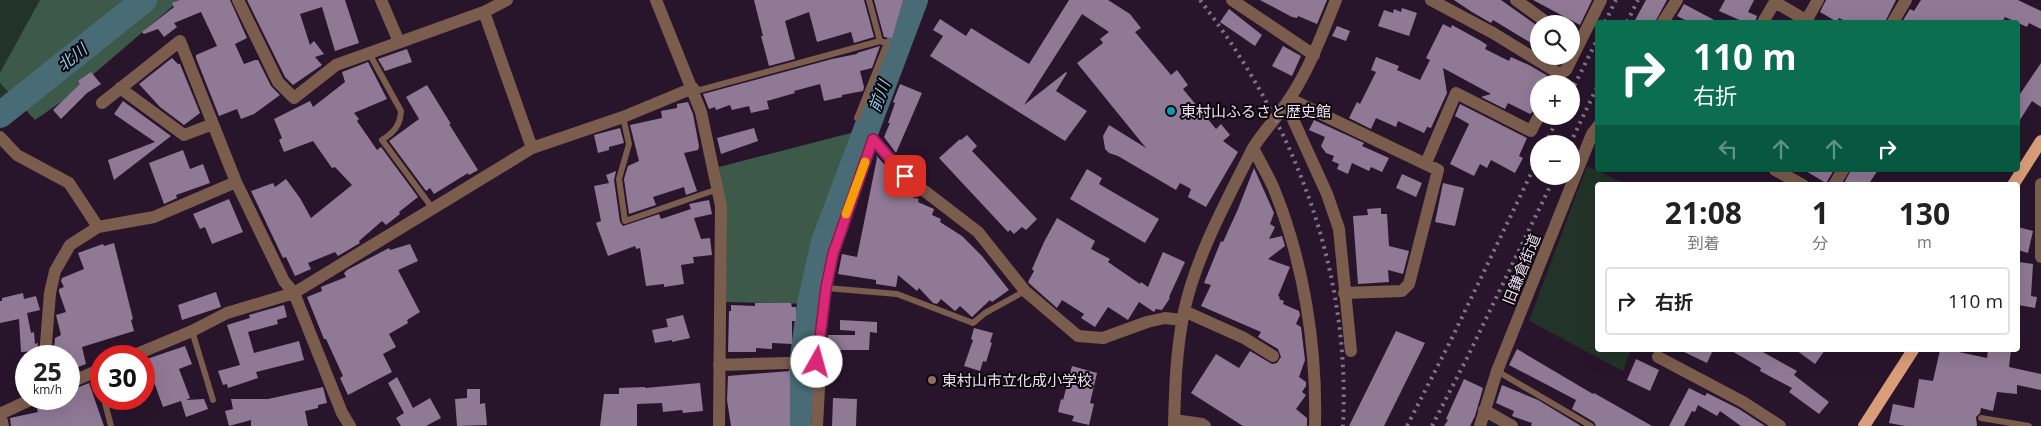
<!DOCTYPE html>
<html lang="ja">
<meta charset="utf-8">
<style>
body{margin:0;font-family:"Open Sans","Noto Sans JP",sans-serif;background:#f6f6f6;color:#222;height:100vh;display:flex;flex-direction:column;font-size:19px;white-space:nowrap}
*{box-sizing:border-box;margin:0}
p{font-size:16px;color:#767676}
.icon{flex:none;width:28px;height:28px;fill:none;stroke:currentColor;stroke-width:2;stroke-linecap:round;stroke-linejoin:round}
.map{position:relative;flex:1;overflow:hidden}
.panel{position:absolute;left:1595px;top:182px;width:425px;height:170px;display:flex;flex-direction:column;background:#fff;border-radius:5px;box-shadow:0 5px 20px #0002}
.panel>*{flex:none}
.guide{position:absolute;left:1595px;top:20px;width:425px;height:152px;border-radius:5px;box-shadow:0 5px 20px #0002;background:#0b6e4f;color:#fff;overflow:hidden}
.buttons{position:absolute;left:1530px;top:15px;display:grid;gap:10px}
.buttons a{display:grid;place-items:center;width:50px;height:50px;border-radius:50%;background:#fff;box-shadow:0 5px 20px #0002;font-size:25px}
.speed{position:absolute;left:15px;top:345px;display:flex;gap:10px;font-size:25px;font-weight:700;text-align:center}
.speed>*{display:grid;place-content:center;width:65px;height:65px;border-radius:50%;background:#fff;box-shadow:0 5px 20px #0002;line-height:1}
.speed small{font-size:12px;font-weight:400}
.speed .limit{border:8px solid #d22;background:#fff;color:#111}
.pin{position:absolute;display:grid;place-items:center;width:42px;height:42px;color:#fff;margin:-21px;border-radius:10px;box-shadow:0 2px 8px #0006}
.me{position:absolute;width:55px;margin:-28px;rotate:7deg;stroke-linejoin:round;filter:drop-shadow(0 0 4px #0008)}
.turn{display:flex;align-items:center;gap:18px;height:105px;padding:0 15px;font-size:22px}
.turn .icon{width:65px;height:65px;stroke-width:2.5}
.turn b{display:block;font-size:35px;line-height:42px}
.lanes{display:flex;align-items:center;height:48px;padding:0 15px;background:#0003;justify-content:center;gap:25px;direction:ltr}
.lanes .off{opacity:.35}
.eta{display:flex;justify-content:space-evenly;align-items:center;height:85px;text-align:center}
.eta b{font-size:30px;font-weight:700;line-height:35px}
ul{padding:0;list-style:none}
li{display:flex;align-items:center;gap:15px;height:68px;margin:0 10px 8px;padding:0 5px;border:2px solid #e0e0e0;border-radius:5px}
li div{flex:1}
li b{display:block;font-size:19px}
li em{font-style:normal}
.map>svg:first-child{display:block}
.green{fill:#223329}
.forest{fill:#3c5949}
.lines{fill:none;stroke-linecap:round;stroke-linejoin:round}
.river{stroke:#486b75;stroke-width:26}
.building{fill:#907995}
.service{stroke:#7b5d4d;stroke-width:6}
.minor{stroke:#7b5d4d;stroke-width:12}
.primary{stroke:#da9d7a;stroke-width:12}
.rail{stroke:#837286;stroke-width:4;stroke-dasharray:2.5 5;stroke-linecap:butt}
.route-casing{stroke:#8e194d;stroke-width:12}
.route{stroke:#db2777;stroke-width:9}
.slow{stroke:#f59e0b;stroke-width:9}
.culture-dot{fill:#0f9aa8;stroke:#0c050e;stroke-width:2}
.education-dot{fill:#8d6e63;stroke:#0c050e;stroke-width:2}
.labels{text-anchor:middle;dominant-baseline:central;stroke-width:4;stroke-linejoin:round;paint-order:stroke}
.poi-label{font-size:15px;fill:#ede0ef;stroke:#0c050e;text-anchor:start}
.street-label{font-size:15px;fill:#ede0ef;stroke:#0c050e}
.water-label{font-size:16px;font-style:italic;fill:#8acde1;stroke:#0c050e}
</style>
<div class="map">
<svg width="2041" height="426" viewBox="0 0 2041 426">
<rect width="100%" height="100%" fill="#28152c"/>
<path class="green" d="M0,0h130l-130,102z
M1587,166l41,19h-30v165h33l-8,21 -94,-50z"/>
<path class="forest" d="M40,0h140l-119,102 -26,18 -35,-37v-10z
M866,129l-42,113 -14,62 -84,-2v-95l-7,-40z"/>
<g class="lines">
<path class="river" d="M0,115l144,-115
M798,426l5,-69 7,-53 14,-62 91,-242"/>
</g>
<path class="building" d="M180,0h50l17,38 -12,6 9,20 11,-4h3l13,26 9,9 -26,19 -13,5 -4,-10 -18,7 -23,-58v-3l21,-9 -16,-34 -27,11 3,4 -13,10 -6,-8 -14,5 -2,-2 32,-25 -2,-4z
M247,0h98l14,43 -24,8 -13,-44 -22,7 10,31 4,-4 10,13 -9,3 7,8 -29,20 -8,-8z
M754,0h110l10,37 -20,6 -3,-11 -34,10 -8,-30 -24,9 10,38 -26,7 -8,-30h2z
M874,0h29l-11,38 -8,-1z
M1069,0h39l22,14 11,14 -6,4 36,43 6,-5 11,15 -5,4 33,40 5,-5 9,11 -7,6 15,11 -32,55 -18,-10 3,-8 -11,-6 -4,7 -58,-34 -9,-3 -4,-4 -2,-13 6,-11 37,23 -69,-85 26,-20 -3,-4 9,-7 -27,-18 -58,91 42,-33 1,1 -11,18 31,20 -22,30 -135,-85 13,-20 -10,-6 7,-11 26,17 5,-8 58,36z
M1260,0h67l-10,24 -19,-8 -1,2 -5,-1z
M1454,0h47l38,27v21l-46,-28 -2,3 -19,-11z
M1533,0h59l-12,25z
M1646,0h21l-12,22h-21z
M1725,0h29l-6,12 9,4 -2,6h-11l-25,-11z
M1826,0h70l-11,22h-38l-8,-4 -2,4 -17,-10z
M1921,0h97l23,11v18l-12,-6 -2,4 -22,-10 -3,5h-100l8,-13 4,2z
M1684,4l34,18h-29l-12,-6z
M1402,8l15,5 -8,23 -31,-10 6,-16 9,3 1,-4 7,3z
M1229,9l33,26 -7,11 -35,-24z
M1443,24l8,4 1,-3 29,16 6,4 -2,4 24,12 2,-4 18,8 19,11 -4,8h-5l-2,24 -7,6 -22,-11 -3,6 -24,-12 10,-3 -48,-26 4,25 -16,35 -4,-1 -3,6 -26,-12 -2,6 -20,-9 -5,11 -22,-11 8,-16 3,2 16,-32 -5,-2 5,-13 23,9 -2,4 23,10 10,-20 -4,-2z
M1337,26l13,5 -4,10 -14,-5z
M880,46l-8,22 -12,3 4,16 -1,4 -21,4v2l-18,4 -4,-17 -26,7 1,2 -28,8 2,8 -18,4 -2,-7 -17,4 -2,-5 -14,5 -1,-3 -6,2 -6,-15 129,-35 25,-5v-1z
M1283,46l18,10 -9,20 -20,-10z
M407,49l5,13 -27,9 -7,-12z
M172,58l6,6h2l20,49 -16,12 -24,-18 -21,-23z
M368,62l19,37 -33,14 5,6 -2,2 20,29 4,-3 37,50 -19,15 1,2 -14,11 -4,-4 -23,20 1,2 -22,13 -3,-4 -27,11 3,6 -16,7 -9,-19 -3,1 -32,-67 22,-8 2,4 11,-8 14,19 11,20 41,-33 -17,-18 -3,1 -19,-27 -29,11 -5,-12 3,-2 -8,-19 36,-18 3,6 32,-25 -3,-10z
M2041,63v44l-9,-6 -14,22v-26z
M91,72l10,12 -14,9 -26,26 -8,-9 27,-26 -2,-3z
M900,84l22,9 -26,60 -12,-16 6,-14h-2l7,-20 -2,-1z
M427,85l24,39h-2l29,46 -9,5 -1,-2 -34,21 -4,-6 -4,3 -37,-50 30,-22 -13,-22z
M123,101l48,35 -57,44 -6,-20 47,-18 -41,-28z
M688,102l5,12 6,32 -1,4 -14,3 13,38 -11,4 -2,-8 -31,10 3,8 -27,9 -5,-35 4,-13 11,-5 -9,-36 32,-7 -1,-7 16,-3v-4z
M1460,104l67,34 -8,18 4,2 -8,15 -24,-13 -4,8 -7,-4 -6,12 -24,-12 19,-40 -14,-8z
M1314,120l50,23 -2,3 27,12 -7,14 -11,-5 -2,4 -17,-8 -4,11 -11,-5 2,-5 -7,-3 2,-5 -8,-3 -5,-7 4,-9 -16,-7z
M620,128l4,15 -15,4v3l-11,3 -4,-18z
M754,128l4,13 -37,13 -4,-16z
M967,135l10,11 -5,5 65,68 -11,11 -4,-3 -8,7 -4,-4 -2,2 -69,-74 21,-19 1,1z
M183,150l7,19 13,-5 7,19 -34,12 1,3 -13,6 -15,-41z
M876,155l13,15 -2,4 2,1 -1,6 10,1v4h3l-1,8 19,5 -1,3 16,7 -2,6 9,4 -1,3 22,14 20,20 27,34 -17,12 -2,-2 -18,17 -12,-11 -5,5 -14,-12 -4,5 -4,-1 -14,-15 -2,3 -19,-16 -2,12 -20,-3v-4l-38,-6 4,-20 15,3 20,-99z
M1254,168l20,45 -4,11 5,3 -6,12 13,-3 3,10 -17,13 22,8 -12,29 2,1 -1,2 5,2 -1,3 16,7 1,4 -4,9 5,3 4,33 -6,17 7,5v4l-4,6 4,3 -10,14 11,9v8h-64l-52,-33 25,-39 23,14 11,-17 22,13 5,-1 4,-6 -3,-8 -20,-12 3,-5 -60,-26 10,-21 -7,-2 17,-42 2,1 15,-33z
M1087,169l15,9 -3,6 60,35 -14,24 -75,-44z
M1804,170h30l-8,13z
M1851,170h27l-10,15h-25z
M616,171l-2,9 6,42 3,4 36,-12 2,5 30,-10 -2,-5 20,-4 3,14 -18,4 7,21 9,-1 2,17 -19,2 1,6 -13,2 3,19 -20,3v-3l-18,2 -6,-38 -4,1 -1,-3 -27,10 -12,-33 5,-2 -7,-35 15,-3 -3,-8z
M1402,174l20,9 -6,14 -20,-9z
M1443,183l21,5 -9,38 -20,-4z
M229,199l14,33 -31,12 -7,-17 -5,2 -7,-15z
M1381,208v6h6l2,32 20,5 -6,23 -15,-4 1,12 -31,2 -5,-68 15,-1 -1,-6z
M1057,218l38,23 -4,8 19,10 -2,3 32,22 1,-2 7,5 15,-35 22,10 -16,35 1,1 -8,12 -6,-1 -2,3 -15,-10 -11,18 -20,-13 -13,20 -14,-9 3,-4 -22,-14 -5,8 -26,-23 -3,-3 6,-11 -2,-2 12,-27z
M2018,227l15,4 -5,22 -10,-3z
M114,243l19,76 -2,1 3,11 -52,16 4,17 -10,4 -4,-12h-16l-2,-6 1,-12 6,-3 -5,-20 10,-3 -7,-20v-3l5,-2 -3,-6 1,-3 22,-9 -6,-16 25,-9 1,2z
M410,244l8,17 -20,9 22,42 -13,8 1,3 -19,11 7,13 -13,7 9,18 -44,23 -8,-17 3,-2 -17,-37h-2l-17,-42 15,-6 -1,-4 25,-10 -2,-4 3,-3 42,-22 1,2z
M1528,248l8,4 -14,32 -9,-4z
M2019,262l14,2 -2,32 6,1 -2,11 -17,-3z
M1507,287l14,3 -6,13 -11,-2z
M216,292l5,15 -39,13 -4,-15z
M23,293l1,6 12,-3 4,14 -13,3 4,20 3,-1 1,12 3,-1 -1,8 -16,1 -2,-33 -19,4v-22h2v-3z
M755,303h36l1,4h4v14h-4v23l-20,-1v6l-16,-1v4h-28l1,-41h2v-6l24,1z
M284,305l3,12 -10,3 1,4 -30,8 6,21 45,-12 5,19 -48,12 2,6 -30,10 -1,-4 -4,1 -5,-14 22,-6 -13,-40 23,-7 -1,-3z
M683,315l7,23 -18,4v-2l-17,3 -3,-13 16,-3 -2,-8z
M840,320l37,2v11l-7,-1 -1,18h-42l1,-15h27v-4l-15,-1z
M974,328l19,5 -3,9 2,1 -6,19 -3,-1 -3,10 -16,-5 9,-26 -2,-1z
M1396,331l29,12 -41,83h-35z
M185,346l7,18 -13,5 11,29 -4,2 18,-1 4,10 -22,8 -5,-16 -18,6 -9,-25 -10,4v-26z
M1517,349l76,45 1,-1 58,33h-56l-2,-4 -22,-13 4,-9 -67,-35z
M1680,350h33l-6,13z
M1730,350h29l38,21 -3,4 35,27 -10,12 -30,-22 3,-4 -32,-17 1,-3z
M1796,350h29l-10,14z
M1940,350h9l38,8 1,-8h23l-2,17 32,7v16l-24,-5v9l-20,-2 -4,19 -12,-3 -1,5 -4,4 1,9h-72l-16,-3 4,-19 21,4 5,-29 14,2z
M1636,359l23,11 -9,21 -23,-11z
M1072,366l25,7 -7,30 4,1 -5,21 -17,-4 2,-5 -16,-4 3,-13 2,1z
M790,371v55h-59l-4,-26 1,-24z
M397,377l16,31 17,-10 11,20 -15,8h-25l-5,-8 8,-5 -16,-30z
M1464,379l19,9 -8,28 -5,10h-26l4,-6 -2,-1z
M89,383l15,43h-93l-1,-8 28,-6 -2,-6 4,-5 8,-2h21v-8z
M700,383l3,28 -20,2 -1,-3 -19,2 -1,-9 -25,1v22h-37l4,-32h15v-6l26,-1v1z
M1502,385l36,15 43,26h-50l1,-3 -20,-7 2,-5 -18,-8z
M323,387l4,16 -9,2v3l-13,3 3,15h-57v-6l-22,6 -4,-15 8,-2 -2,-10h37z
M1689,388l16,8 2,-3 32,16 26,17h-24l-21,-15 -3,5 -19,-11 -3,7 -3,-1 -8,15h-15z
M467,389h13v15l5,-1 2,22 -30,1 -2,-27 12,-1z
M833,398l24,1 -1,27h-24z"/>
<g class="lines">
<path class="service" d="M369,53l32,58c-1,15 -7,21 -19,29l51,69
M693,88l7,2 180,-49 -11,-41
M623,117l6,27 -10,35 6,42 93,-32
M857,118l30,-75 -7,-2
M826,288l71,6 76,29 12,-10 40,-22
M192,331l21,69
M98,371l3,14
M1497,371l94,55
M104,399l7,27
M1981,418l48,8"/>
<path class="minor" d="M238,0l40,82 16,16 42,-33 148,-53 48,136
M381,0l18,42
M656,0l45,112 20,94 -2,220
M1232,0l82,55
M1431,0l62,33 67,41
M1516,0l33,24
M1775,2l34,20
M484,12l23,-12
M1806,21l12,-21
M1663,22l14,-22
M1763,22l13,-22
M1893,22l13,-22
M1555,84l5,-10 6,-4 35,-70
M120,88l64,47 29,-11
M1290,99l148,71 -29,114 -7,7 -58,2
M102,103l78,-62 56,141
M1286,104l41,90 12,35 12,122
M0,137l17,18 52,28 29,44
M1253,148c7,14 15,27 21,41 30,74 43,158 41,237
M1426,163l30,-70 75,38 8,-15
M1775,170l28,15
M2041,184v73
M1834,185l9,-15
M1184,311l60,27 29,18
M45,356l5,-63 5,-22 15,-26 28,-18 56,-10 82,-35 48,99 10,12 48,120 8,13
M132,356l60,-25 35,-18 67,-20 238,-145 91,-31 70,-29
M1658,357l85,45 37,24
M719,365l98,-3
M69,383l32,-14
M1484,410l28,16
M0,413l3,13
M0,414l32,-15
M817,426l3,-57 -3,-7 9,-74 7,-34 40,-115 32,37 73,56 47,59 53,45 25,2 44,-16 18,-4 17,2
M1174,426c1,-38 2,-76 10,-114 11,-54 44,-114 69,-164 11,-18 26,-32 37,-50 20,-30 32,-64 46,-98
M1174,426l7,-5 21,3 3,2
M1480,426l17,-55 95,-237 6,-8"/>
<path class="primary" d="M2013,185l28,-44
M1864,426l49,-76"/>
<path class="rail" d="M1200,0c94,122 151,270 143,426
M1605,22l11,-22
M1627,22l11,-22
M1571,92l27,-54
M1545,144l14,-28
M1570,144l28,-59
M1407,426l45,-88 87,-181
M1432,426l34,-66 89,-184"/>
</g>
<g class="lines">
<defs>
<path id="route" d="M817,362l9,-74 7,-34 40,-115 32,37"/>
</defs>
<use href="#route" class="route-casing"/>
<use href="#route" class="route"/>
<path class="slow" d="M846,214l19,-52"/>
</g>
<circle class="culture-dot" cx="1171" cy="111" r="5"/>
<circle class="education-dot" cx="932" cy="380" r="5"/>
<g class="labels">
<g class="poi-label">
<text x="1181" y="111">東村山ふるさと歴史館</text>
<text x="942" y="380">東村山市立化成小学校</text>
</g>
<g class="street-label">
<text transform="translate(1521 269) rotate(-68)">旧鎌倉街道</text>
</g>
<g class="water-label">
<text transform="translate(72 57) rotate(-39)">北川</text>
<text transform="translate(879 96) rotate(-69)">前川</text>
</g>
</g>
</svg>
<div class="buttons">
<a><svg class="icon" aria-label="search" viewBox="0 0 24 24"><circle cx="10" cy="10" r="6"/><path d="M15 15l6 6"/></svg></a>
<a>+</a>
<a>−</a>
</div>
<div class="speed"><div>25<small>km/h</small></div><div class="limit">30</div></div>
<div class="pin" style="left:905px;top:176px;background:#d93025"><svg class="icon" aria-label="arrive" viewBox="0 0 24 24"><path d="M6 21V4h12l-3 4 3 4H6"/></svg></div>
<svg class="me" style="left:817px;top:362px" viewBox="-20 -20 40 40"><circle r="19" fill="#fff"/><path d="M0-13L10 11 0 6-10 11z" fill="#db2777"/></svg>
<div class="guide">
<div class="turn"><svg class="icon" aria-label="right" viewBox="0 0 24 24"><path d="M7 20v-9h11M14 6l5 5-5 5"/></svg><div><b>110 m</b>右折</div></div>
<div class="lanes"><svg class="icon off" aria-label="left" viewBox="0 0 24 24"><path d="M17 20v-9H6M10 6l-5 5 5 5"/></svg><svg class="icon off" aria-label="ahead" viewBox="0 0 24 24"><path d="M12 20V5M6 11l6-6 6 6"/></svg><svg class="icon off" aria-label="ahead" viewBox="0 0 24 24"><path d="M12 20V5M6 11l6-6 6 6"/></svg><svg class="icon" aria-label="right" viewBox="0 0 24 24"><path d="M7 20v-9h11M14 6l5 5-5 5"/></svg></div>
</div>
<section class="panel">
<div class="eta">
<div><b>21:08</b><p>到着</p></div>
<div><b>1</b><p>分</p></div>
<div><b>130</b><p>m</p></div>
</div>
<ul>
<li><svg class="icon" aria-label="right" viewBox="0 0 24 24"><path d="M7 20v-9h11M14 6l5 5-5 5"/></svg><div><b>右折</b></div><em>110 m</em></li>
</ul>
</section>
</div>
